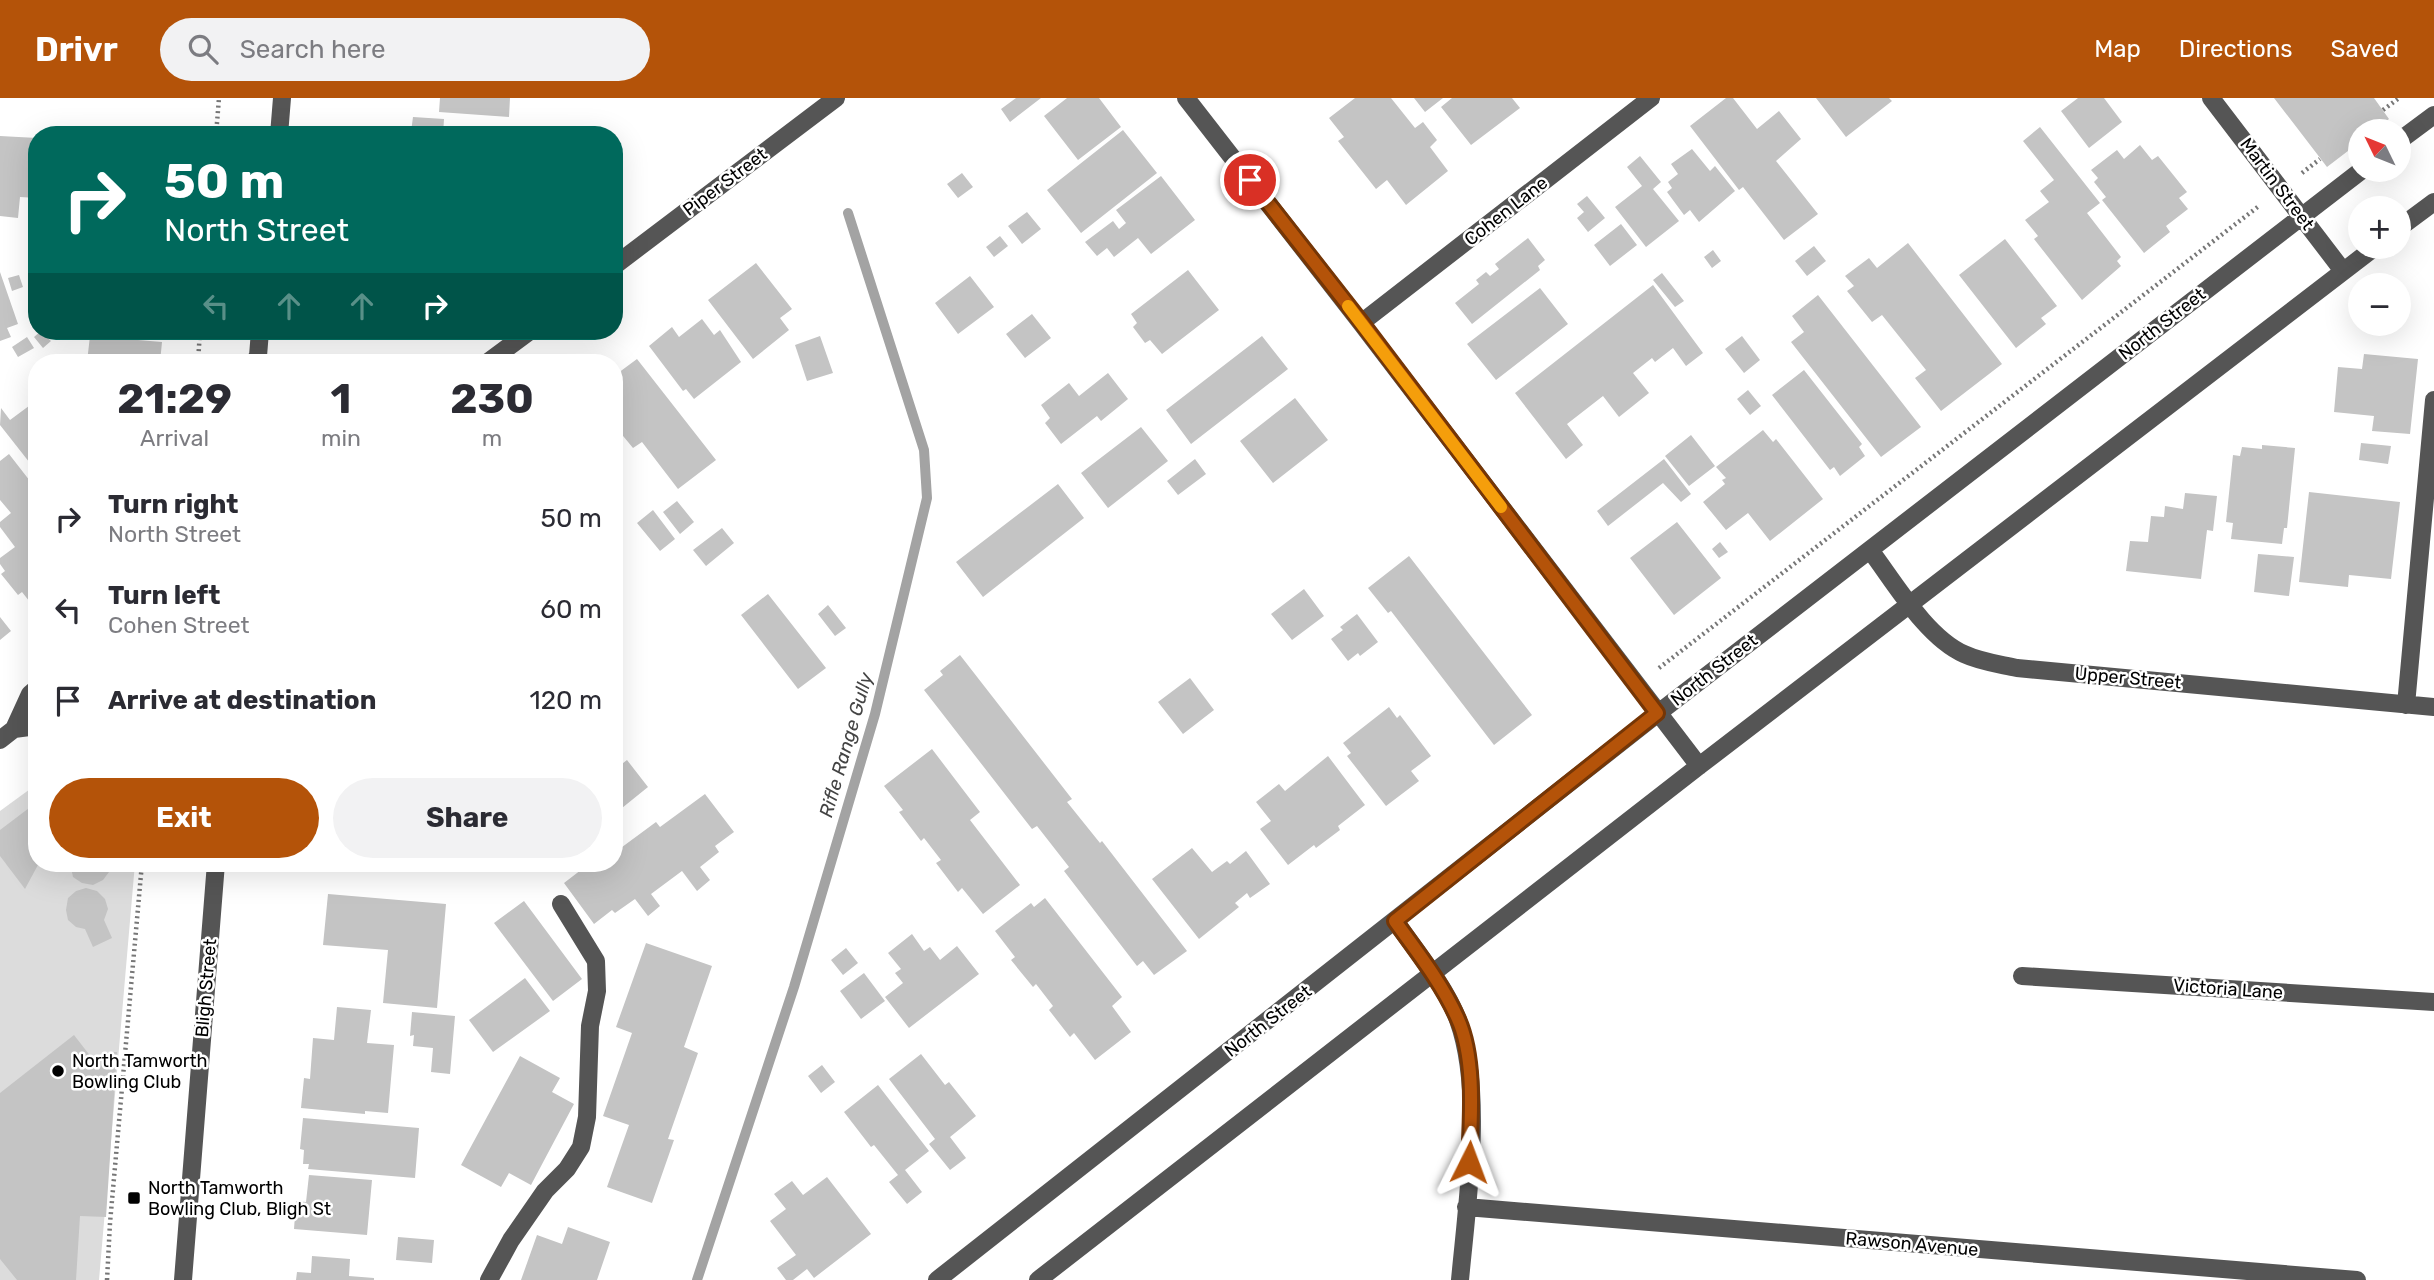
<!DOCTYPE html>
<meta charset="utf-8">
<style>
body{margin:0;font-family:Rubik,sans-serif;background:#f2f2f3;color:#2b2b33;height:100vh;display:flex;flex-direction:column;font-size:26px;white-space:nowrap}
*{box-sizing:border-box;margin:0}
p{font-size:23px;color:#7c7c81}
.icon{flex:none;width:38px;height:38px;fill:none;stroke:currentColor;stroke-width:2;stroke-linecap:round;stroke-linejoin:round}
.map{position:relative;flex:1;overflow:hidden}
.side{position:absolute;left:28px;top:256px;width:595px;height:518px;display:flex;flex-direction:column;background:#fff;border-radius:28px;box-shadow:0 7px 28px #0002}
.side>*{flex:none}
.hud{position:absolute;left:28px;top:28px;width:595px;height:214px;border-radius:28px;box-shadow:0 7px 28px #0002;background:#00695c;color:#fff;overflow:hidden}
.needle{width:46px;rotate:313deg}
.buttons{position:absolute;left:2348px;top:21px;display:grid;gap:14px}
.buttons a{display:grid;place-items:center;width:63px;height:63px;border-radius:50%;background:#fff;box-shadow:0 7px 28px #0002;font-size:35px}
.pin{position:absolute;display:grid;place-items:center;width:60px;height:60px;color:#fff;margin:-30px;border:4px solid #fff;border-radius:50%;box-shadow:0 2px 7px #0007}
.me{position:absolute;width:77px;margin:-38px;rotate:3deg;stroke-linejoin:round;filter:drop-shadow(0 0 5px #0008)}
.turn{display:flex;align-items:center;gap:24px;height:147px;padding:0 21px;font-size:32px}
.turn .icon{width:91px;height:91px;stroke-width:2.5}
.turn b{display:block;font-size:49px;line-height:60px}
.lanes{display:flex;align-items:center;height:66px;padding:0 21px;background:#0003;justify-content:center;gap:35px;direction:ltr}
.lanes .off{opacity:.35}
.eta{display:flex;justify-content:space-evenly;align-items:center;height:119px;text-align:center}
.eta b{font-size:42px;font-weight:700;line-height:49px}
.cta{display:flex;gap:14px;margin-top:auto;padding:14px 21px}
.cta a{flex:1;height:80px;border-radius:42px;background:#b45309;color:#fff;font-size:28px;font-weight:700;line-height:80px;text-align:center}
.cta a+a{background:#f2f2f3;color:#2b2b33}
ul{padding:0;list-style:none}
li{display:flex;align-items:center;gap:21px;height:91px;padding:0 21px}
li div{flex:1}
li b{display:block;font-size:26px}
li em{font-style:normal}
header{display:flex;align-items:center;gap:42px;box-sizing:border-box;height:98px;padding:0 35px;background:#b45309;color:#fff}
header strong{font-size:33px}
nav{display:flex;gap:38px;margin-inline-start:auto;font-size:24px}
.search{width:490px;height:63px;background:#f2f2f3;display:flex;align-items:center;gap:18px;box-sizing:border-box;padding:0 24px;border-radius:38px;color:#7c7c81;font-size:26px}
.map>svg:first-child{display:block}
.green{fill:#dcdcdc}
.lines{fill:none;stroke-linecap:round;stroke-linejoin:round}
.stream{stroke:#a3a3a3;stroke-width:10}
.building{fill:#c4c4c4}
.path{stroke:#777;stroke-width:4.5;stroke-dasharray:2 3.5;stroke-linecap:butt}
.minor{stroke:#555;stroke-width:18}
.route-casing{stroke:#753606;stroke-width:18}
.route{stroke:#b45309;stroke-width:12}
.slow{stroke:#f59e0b;stroke-width:12}
.poi-dot{fill:#000;stroke:#fff;stroke-width:2.5}
.labels{text-anchor:middle;dominant-baseline:central;stroke-width:5;stroke-linejoin:round;paint-order:stroke}
.street-label{font-size:18px;fill:#000;stroke:#fff}
.poi-label{font-size:18px;fill:#000;stroke:#fff;text-anchor:start}
.water-label{font-size:19px;font-style:italic;fill:#444;stroke:#fff}
</style>
<header>
<strong>Drivr</strong>
<div class="search"><svg class="icon" aria-label="search" viewBox="0 0 24 24"><circle cx="10" cy="10" r="6"/><path d="M15 15l6 6"/></svg>Search here</div>
<nav><a>Map</a><a>Directions</a><a>Saved</a></nav>
</header>
<div class="map">
<svg width="2434" height="1182" viewBox="0 0 2434 1182">
<rect width="100%" height="100%" fill="#fff"/>
<path class="green" d="M37,686v79h98l-36,417h-99v-469z"/>
<g class="lines">
<path class="stream" d="M697,1182l97,-293 81,-273 52,-216 -3,-48 -76,-237"/>
</g>
<path class="building" d="M440,0h70l-1,19 -70,-5z
M1016,0h25l-31,24 -9,-13z
M1067,0h32l22,29 -43,33 -34,-44z
M1355,0h36l24,30 8,-6 14,18 -7,7 18,24 -42,34 -19,-25 -11,9 -38,-48 6,-4 -15,-19z
M1414,0h29l-18,14z
M1452,0h60l8,10 -49,37 -30,-38z
M1726,0h7l24,31 22,-18 22,28 -25,22 42,53 -34,26 -41,-53 -4,3 -49,-64z
M1816,0h73l3,3 -46,36z
M2078,0h26l18,24 -33,26 -28,-37z
M2274,0h100l15,21 -16,12h-12v10l-34,26z
M413,19l31,2 -1,16h-44l1,-4 11,1z
M2040,29l60,76 -13,10 34,44 -4,4 4,5 -39,34 -48,-61 4,-3 -13,-16 24,-18 -9,-11 14,-11 -31,-39z
M1123,32l34,43 -76,60 -34,-43z
M0,38l37,2v60l-17,-1 -2,21 -18,-2z
M2140,47l12,15 6,-4 29,36 -8,6 9,11 -22,17 4,6 -26,21 -42,-53 4,-3 -12,-15 4,-4 -7,-8 26,-20 7,9z
M1692,51l18,22 5,-5 20,25 -36,31 -9,-12 -6,5 -17,-23 5,-4 -4,-6 10,-8 -7,-10z
M1640,58l21,26 -8,7 26,32 -33,26 -31,-40 27,-21 -15,-19z
M962,75l11,14 -15,11 -11,-14z
M1161,78l34,44 -44,34 -13,-16 -24,19 -7,-9 -10,8 -12,-14 28,-21 6,8 7,-6 -10,-13z
M1587,98l18,22 -17,14 -11,-14 7,-6 -7,-8z
M1027,114l14,17 -19,15 -14,-18z
M1621,126l16,21 -27,21 -16,-21z
M1000,138l8,10 -14,11 -8,-10z
M1528,140l17,22 -7,6 2,4 -68,54 -17,-21 24,-19 -3,-4 10,-8 4,4 9,-7 -4,-5z
M2005,141l52,67 -16,12 5,6 -30,24 -57,-73z
M1908,145l94,121 -61,47 -26,-33 11,-8 -44,-55 -10,7 -25,-31 7,-5 -9,-10 24,-18 8,10z
M1814,148l12,15 -19,15 -12,-15z
M1713,152l8,11 -9,7 -8,-11z
M756,165l36,46 -12,9 9,12 -36,29 -45,-59z
M1188,172l31,40 -57,44 -12,-14 -5,3 -12,-16 4,-4 -6,-9z
M0,174l18,52 -11,4 4,9 -11,4z
M1662,175l22,28 -9,6 -22,-27z
M19,177l4,12 -11,4 -4,-13z
M970,178l24,31 -36,27 -23,-31z
M1653,187l50,68 -17,13 -13,-18 -18,14 -3,-4 -19,15 16,20 -30,24 -16,-21 -36,28 16,21 -17,14 -51,-66z
M1540,190l28,36 -72,56 -29,-36z
M1818,197l103,132 -40,30 -90,-115 13,-10 -12,-16z
M1032,216l19,24 -26,20 -19,-24z
M702,221l12,16 6,-5 21,32 -47,37 -8,-10 -3,2 -34,-45 23,-19 7,10z
M41,233l10,10 -8,7 -9,-11z
M90,238l72,6 -2,20h-73z
M820,238l13,37 -26,8 -12,-36z
M1262,238l26,33 -97,75 -25,-34z
M1742,238l18,24 -16,13 -19,-24z
M27,239l7,11 -16,9 -6,-10z
M2364,256l54,5 -8,75 -38,-3 2,-15 -40,-4 4,-45 24,2z
M637,261l79,101 -38,29 -36,-47 -9,6 -19,-23v-49z
M1804,272l58,74 -3,3 6,9 -25,20 -6,-9 -4,3 -58,-75z
M1108,275l20,26 -27,22 -4,-5 -36,28 -16,-21 5,-5 -9,-13 28,-22 10,13z
M1748,292l13,16 -11,9 -13,-16z
M1295,300l33,42 -55,43 -33,-42z
M37,302v72l-37,-47 1,-17 9,12z
M1141,329l27,34 -60,47 -27,-35z
M1763,332l10,12 3,-3 47,60 -53,42 -22,-28 -22,17 -23,-28 22,-18 -3,-4 4,-2 -10,-11z
M1691,337l24,31 -26,20 -24,-30z
M2361,345l30,3 -3,18 -29,-4z
M2262,347l33,3 -8,80h-3l-2,16 -51,-5 2,-16 -7,-1 7,-67 7,1 2,-9 20,2z
M9,356l28,36v28l-9,7 5,7 4,-3v82l-15,-19 -4,3 -17,-21 4,-3 -5,-7v-6l15,-11 -15,-20v-5l11,-9 -11,-13v-39z
M1195,361l11,15 -28,21 -11,-14z
M1664,361l27,35 -10,8 -18,-19 -55,43 -11,-15z
M1058,386l26,34 -101,79 -27,-35z
M2309,394l91,10 -9,77 -42,-4 -1,12 -49,-5z
M2185,395l32,3 -4,35 -6,-1 -6,49 -75,-8 4,-30 18,1 3,-26 13,1 1,-11 18,3z
M677,403l17,21 -14,12 -17,-22z
M653,412l22,29 -15,12 -23,-28z
M1677,424l44,56 -47,37 -44,-57z
M722,430l12,15 -28,23 -13,-16z
M1720,444l8,10 -9,6 -7,-9z
M2258,456l36,3 -5,39 -35,-4z
M1409,458l123,159 -38,30 -103,-134 -3,2 -20,-25z
M1304,491l20,27 -32,24 -21,-26z
M768,496l58,74 -28,21 -57,-74z
M828,507l18,23 -11,8 -17,-22z
M1357,516l21,28 -18,14 -2,-3 -10,8 -17,-22 12,-9 -3,-3z
M0,519l11,14 -11,9z
M960,557l112,144 -5,3 33,41 2,-2 85,110 -33,24 -11,-14 -6,5 -73,-95 5,-4 -32,-41 -5,3 -108,-139 19,-15 -3,-4z
M1190,580l24,32 -31,24 -25,-32z
M1389,609l8,11 3,-3 31,41 -20,15 8,10 -33,25 -39,-50 4,-3 -8,-10z
M932,651l48,63 -10,8 50,65 -37,29 -21,-26 -4,4 -22,-29 5,-3 -17,-22 -3,3 -22,-29 4,-2 -19,-24z
M1328,658l37,49 -27,21 2,4 -24,18 -2,-3 -26,20 -28,-36 11,-8 -15,-19 23,-18 6,7z
M627,662l21,27 -26,21 -8,-10v-28z
M705,696l29,38 -19,14 4,6 -19,15 10,13 -13,11 -15,-20 -31,23 9,12 -12,10 -13,-17 -20,14 -3,-3 -18,14 -30,-41 26,-20h24v-10l42,-31 4,5z
M37,704v61h2l-14,26 -25,-33v-26z
M1192,750l20,24 15,-11 3,3 16,-13 24,33 -20,14 -3,-5 -12,10 4,4 -40,32 -47,-60z
M70,765h41l-2,9 -6,8 -10,5 -11,-2 -9,-6z
M86,790l11,3 8,8 3,10 -4,11 8,18 -19,9 -8,-18 -9,-2 -8,-7 -2,-10 2,-12 8,-7z
M328,796l118,10 -9,104 -54,-5 5,-53 -65,-5z
M1045,800l77,99 -10,9 19,26 -36,28 -21,-27 -4,4 -21,-27 4,-4 -17,-22 -3,3 -22,-27 4,-3 -20,-26 36,-28 3,4z
M524,803l58,78 -29,22 -59,-78z
M912,836l12,17 6,-4 10,13 17,-14 22,28 -70,54 -24,-31 18,-14 -8,-10 6,-4 -13,-16z
M646,845l66,23 -28,81 14,6 -30,86 6,1 -22,63 -45,-16 22,-62 -26,-9 29,-83 -16,-6z
M846,850l12,15 -15,12 -12,-15z
M864,875l21,28 -24,18 -21,-28z
M525,880l25,33 -57,41 -24,-32z
M337,909l34,3 -4,33 27,2 -6,68 -23,-2v3l-64,-6 3,-30 6,1 3,-41 21,2z
M412,914l43,4 -5,58 -19,-2 2,-24 -20,-2 1,-11 -4,1z
M74,937l21,27 13,-10h9l-11,165 -26,-1 -4,64h-59l-17,-21v-166z
M921,956l24,31 4,-3 27,34 -26,21 16,21 -16,12 -21,-26 6,-5 -46,-60z
M520,958l40,22 -8,14 22,12 -43,81 -22,-12 -8,14 -40,-22z
M822,967l13,17 -14,11 -13,-17z
M878,987l51,66 -24,19 17,22 -15,12 -18,-22 9,-7 -24,-30 -3,2 -27,-35z
M303,1020l116,10 -4,50 -107,-9 1,-5h-6l1,-14 -4,-1z
M309,1077l63,5 -5,55 -73,-6 2,-28 10,1z
M827,1079l44,57 -57,44 -7,-9 -14,11h-7l-9,-12 19,-13 -26,-34 16,-12 -12,-15 18,-13 11,14z
M568,1129l42,15 -13,38h-76l16,-45 25,9z
M398,1139l36,3 -2,23 -36,-3z
M312,1158l38,3 -1,17 25,2v2h-78l1,-8 14,1z"/>
<g class="lines">
<path class="path" d="M2383,12l16,-12
M216,37l3,-37
M2302,75l18,-14
M198,264l2,-31
M1659,570l600,-462
M107,1182l3,-57 32,-360"/>
<path class="minor" d="M1186,0l175,225 338,443
M2211,0l132,173
M279,37l3,-37
M2399,43l35,-26
M2399,130l35,-26
M614,168l222,-168
M1361,225l290,-225
M254,264l4,-6 2,-25
M488,264l42,-31
M1870,452c25,33 56,87 94,104 17,8 35,10 53,14l417,39
M2406,607l28,-305
M14,631l23,-3
M0,642l14,-11 16,-35 7,-6
M1395,823c20,28 52,68 63,99 26,71 9,184 2,260
M2022,878l412,26
M1466,1109l891,73
M183,1182l33,-417
M489,1182l22,-40 34,-49 22,-22 14,-22 6,-30 3,-91 7,-35 -1,-30 -35,-57
M937,1182l720,-566 705,-544
M1038,1182l661,-514 676,-519"/>
</g>
<g class="lines">
<defs>
<path id="route" d="M1250,82l112,143 295,390 -262,208c22,31 46,61 62,96 19,40 14,101 12,145"/>
</defs>
<use href="#route" class="route-casing"/>
<use href="#route" class="route"/>
<path class="slow" d="M1348,208l153,201"/>
</g>
<g class="poi-dot">
<circle cx="58" cy="973" r="7"/>
<rect x="127" y="1093" width="14" height="14" rx="3.5"/>
</g>
<g class="labels">
<g class="street-label">
<text transform="translate(725 84) rotate(-37)">Piper Street</text>
<text transform="translate(2277 86) rotate(53)">Martin Street</text>
<text transform="translate(1506 113) rotate(-38)">Cohen Lane</text>
<text transform="translate(2162 226) rotate(-38)">North Street</text>
<text transform="translate(1714 572) rotate(-38)">North Street</text>
<text transform="translate(2128 580) rotate(5)">Upper Street</text>
<text transform="translate(206 890) rotate(-85)">Bligh Street</text>
<text transform="translate(2228 891) rotate(4)">Victoria Lane</text>
<text transform="translate(1268 923) rotate(-38)">North Street</text>
<text transform="translate(1912 1146) rotate(5)">Rawson Avenue</text>
</g>
<g class="poi-label">
<text x="72" y="963">North Tamworth<tspan x="72" dy="21">Bowling Club</tspan></text>
<text x="148" y="1090">North Tamworth<tspan x="148" dy="21">Bowling Club, Bligh St</tspan></text>
</g>
<g class="water-label">
<text transform="translate(846 647) rotate(-74)">Rifle Range Gully</text>
</g>
</g>
</svg>
<div class="buttons">
<a><svg class="needle" viewBox="-14 -14 28 28"><path d="M0-13l5 13h-10z" fill="#e53935"/><path d="M0 13l5-13h-10z" fill="#7c7c81"/></svg></a>
<a>+</a>
<a>−</a>
</div>
<div class="pin" style="left:1250px;top:82px;background:#d93025"><svg class="icon" aria-label="arrive" viewBox="0 0 24 24"><path d="M6 21V4h12l-3 4 3 4H6"/></svg></div>
<svg class="me" style="left:1469px;top:1064px" viewBox="-20 -20 40 40"><path d="M0-17L14 15 0 8-14 15z" fill="#b45309" stroke="#fff" stroke-width="4"/></svg>
<div class="hud">
<div class="turn"><svg class="icon" aria-label="right" viewBox="0 0 24 24"><path d="M7 20v-9h11M14 6l5 5-5 5"/></svg><div><b>50 m</b>North Street</div></div>
<div class="lanes"><svg class="icon off" aria-label="left" viewBox="0 0 24 24"><path d="M17 20v-9H6M10 6l-5 5 5 5"/></svg><svg class="icon off" aria-label="ahead" viewBox="0 0 24 24"><path d="M12 20V5M6 11l6-6 6 6"/></svg><svg class="icon off" aria-label="ahead" viewBox="0 0 24 24"><path d="M12 20V5M6 11l6-6 6 6"/></svg><svg class="icon" aria-label="right" viewBox="0 0 24 24"><path d="M7 20v-9h11M14 6l5 5-5 5"/></svg></div>
</div>
<section class="side">
<div class="eta">
<div><b>21:29</b><p>Arrival</p></div>
<div><b>1</b><p>min</p></div>
<div><b>230</b><p>m</p></div>
</div>
<ul>
<li><svg class="icon" aria-label="right" viewBox="0 0 24 24"><path d="M7 20v-9h11M14 6l5 5-5 5"/></svg><div><b>Turn right</b><p>North Street</p></div><em>50 m</em></li>
<li><svg class="icon" aria-label="left" viewBox="0 0 24 24"><path d="M17 20v-9H6M10 6l-5 5 5 5"/></svg><div><b>Turn left</b><p>Cohen Street</p></div><em>60 m</em></li>
<li><svg class="icon" aria-label="arrive" viewBox="0 0 24 24"><path d="M6 21V4h12l-3 4 3 4H6"/></svg><div><b>Arrive at destination</b></div><em>120 m</em></li>
</ul>
<div class="cta"><a>Exit</a><a>Share</a></div>
</section>
</div>
